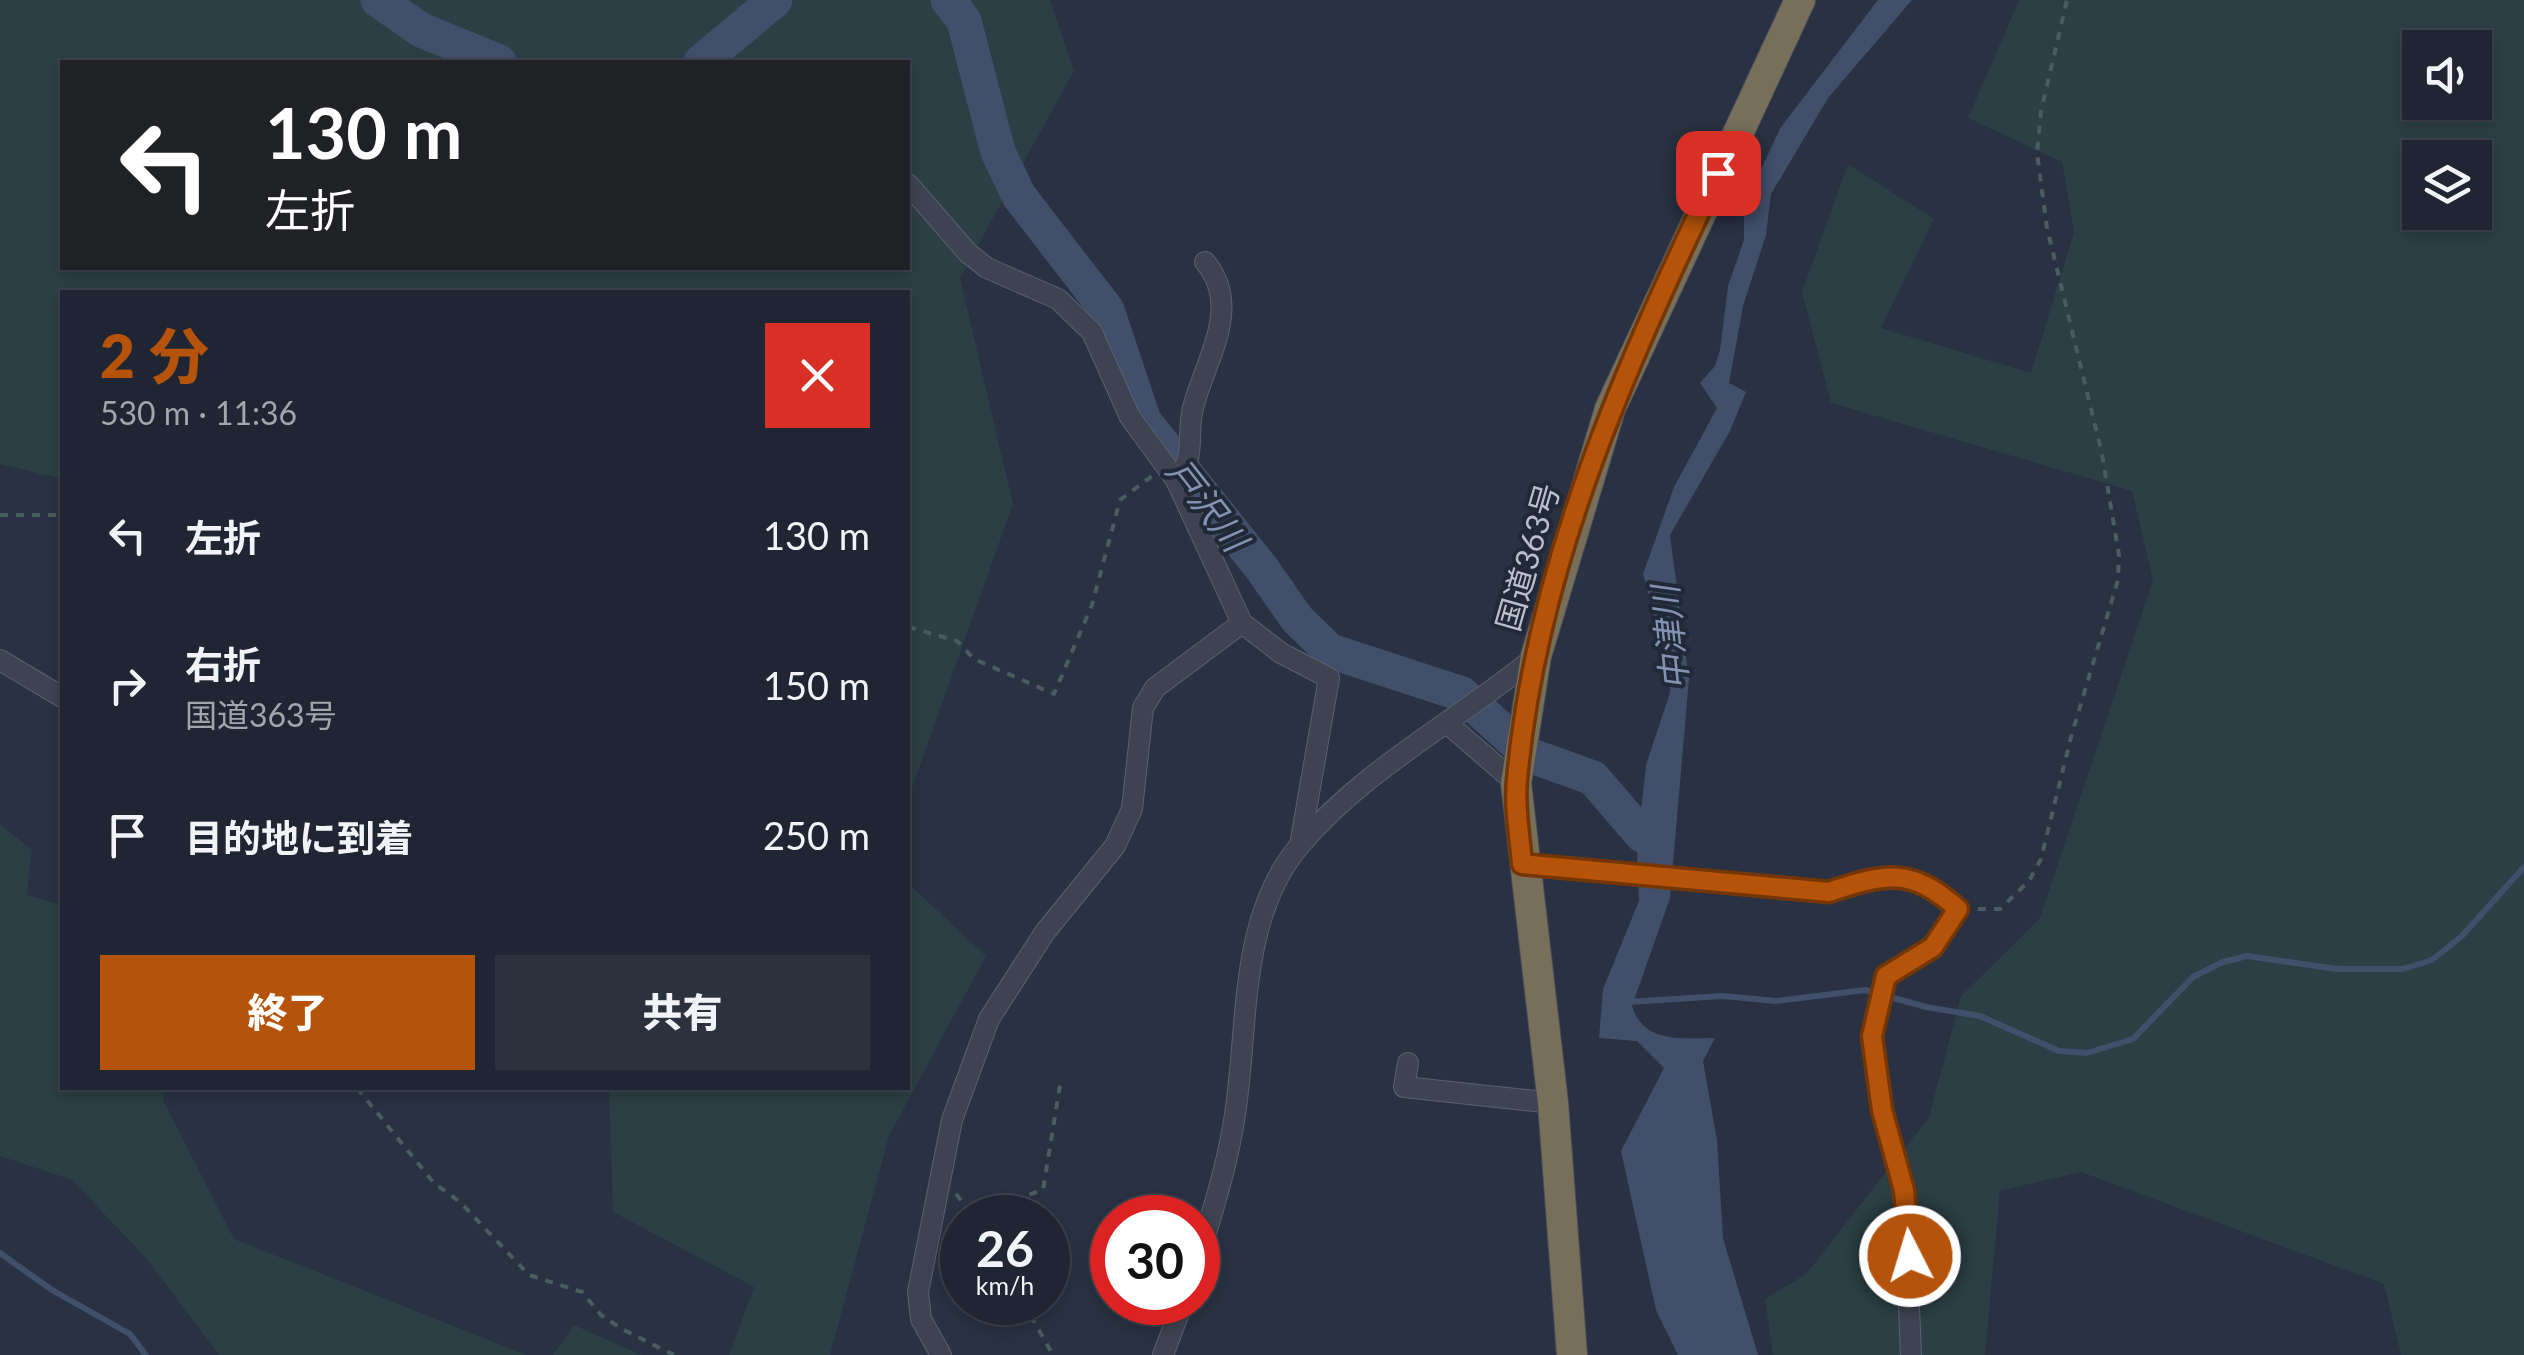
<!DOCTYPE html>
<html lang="ja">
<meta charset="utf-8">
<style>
body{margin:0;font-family:Lato,"Noto Sans JP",sans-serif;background:#2c313e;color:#f1f3f6;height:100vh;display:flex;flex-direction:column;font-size:38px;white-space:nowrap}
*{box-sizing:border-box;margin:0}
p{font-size:32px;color:#a1a5ac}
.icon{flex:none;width:55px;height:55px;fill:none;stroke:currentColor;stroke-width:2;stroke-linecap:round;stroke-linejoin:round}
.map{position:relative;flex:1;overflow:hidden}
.drawer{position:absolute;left:60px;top:290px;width:850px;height:800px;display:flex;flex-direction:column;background:#1f2532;border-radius:0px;box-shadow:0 5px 15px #0003,0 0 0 2px #3c424d}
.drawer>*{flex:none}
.guide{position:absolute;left:60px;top:60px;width:850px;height:210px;border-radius:0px;box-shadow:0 5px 15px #0003,0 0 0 2px #3c424d;background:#202124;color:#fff;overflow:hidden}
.fabs{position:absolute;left:2402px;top:30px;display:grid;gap:20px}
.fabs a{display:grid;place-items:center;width:90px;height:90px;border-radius:0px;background:#1f2532;box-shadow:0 5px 15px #0003,0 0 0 2px #3c424d;font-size:50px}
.speed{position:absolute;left:940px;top:1195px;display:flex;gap:20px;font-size:50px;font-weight:700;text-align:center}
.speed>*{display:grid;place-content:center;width:130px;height:130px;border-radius:50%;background:#1f2532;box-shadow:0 5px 15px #0003,0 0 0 2px #3c424d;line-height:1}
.speed small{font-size:25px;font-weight:400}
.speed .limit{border:15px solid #d22;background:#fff;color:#111}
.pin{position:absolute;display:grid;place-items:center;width:85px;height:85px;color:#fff;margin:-42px;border-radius:20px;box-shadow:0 5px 15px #0006}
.me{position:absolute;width:110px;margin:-55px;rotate:355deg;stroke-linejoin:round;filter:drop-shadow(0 0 8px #0008)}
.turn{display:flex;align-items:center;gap:35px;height:210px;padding:0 40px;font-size:45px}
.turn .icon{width:130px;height:130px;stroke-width:2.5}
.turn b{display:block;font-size:70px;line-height:85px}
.round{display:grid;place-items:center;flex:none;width:105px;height:105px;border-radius:0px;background:#2c313e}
.headline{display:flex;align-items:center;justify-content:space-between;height:170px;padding:0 40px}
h1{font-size:60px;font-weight:800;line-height:75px;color:#b45309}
.button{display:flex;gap:20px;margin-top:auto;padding:20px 40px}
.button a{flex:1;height:115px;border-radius:0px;background:#b45309;color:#fff;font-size:40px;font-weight:800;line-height:115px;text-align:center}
.button a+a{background:#2c313e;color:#f1f3f6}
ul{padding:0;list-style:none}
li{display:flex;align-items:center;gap:30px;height:150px;padding:0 40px}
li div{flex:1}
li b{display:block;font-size:38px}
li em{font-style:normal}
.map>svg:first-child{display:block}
.green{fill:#2c3f44;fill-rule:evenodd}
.water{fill:#424f6b}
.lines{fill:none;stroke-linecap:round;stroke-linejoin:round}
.stream{stroke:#424f6b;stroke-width:6}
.river{stroke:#424f6b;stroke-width:35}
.minor-casing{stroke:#5b616f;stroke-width:22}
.highway-casing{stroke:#484e5c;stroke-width:32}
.path{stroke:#4b5c61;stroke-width:4;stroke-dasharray:8 8;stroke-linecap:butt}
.minor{stroke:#3d4351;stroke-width:20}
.highway{stroke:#776f5a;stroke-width:30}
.route-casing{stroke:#753606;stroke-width:25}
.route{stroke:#b45309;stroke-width:18}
.labels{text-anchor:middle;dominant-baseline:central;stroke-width:8;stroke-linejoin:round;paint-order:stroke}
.street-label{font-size:32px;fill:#babfcb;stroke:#212837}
.water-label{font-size:35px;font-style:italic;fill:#8492b1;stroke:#212837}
</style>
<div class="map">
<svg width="2524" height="1355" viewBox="0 0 2524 1355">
<rect width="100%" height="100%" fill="#293142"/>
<path class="green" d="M0,0h1050l24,71 -114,207 53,226 -105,295v-507h-846v187l-62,-15zM62,62h846v206h-846z
M2019,0h505v1355h-123l-17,-71 -303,-112 -81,19 -15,164h-212l-8,-56 41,-25 123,-157 32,-121 79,-78 113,-338 -21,-89 -301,-88 -29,-111 46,-128 86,55 -53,109 150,45 43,-141 -12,-70 -94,-44zM2420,48h55v54h-55zM2420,158h55v54h-55z
M0,824l32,26 -5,45 35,10v183h102l-1,12 71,139 293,116h-308l-74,-98 -73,-77 -72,-24z
M908,883l78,73 -97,180 -59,219h-101l25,-68 -141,-75 -4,-124h299z
M574,1325l68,30h-89z"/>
<path class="water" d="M1878,0h34l-84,98 -57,96 -5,41 -23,71 -14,77 17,9 -16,39 -60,104 19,144 -19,219 -38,108c12,38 50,32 83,32l-12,23 14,79 6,98 35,117h-80l-22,-45 -35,-159 43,-83 -27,-27 -38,-3 4,-49 36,-88 -2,-54 9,-82 24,-72v-21l-27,-98 31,-87 43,-79 -17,-25 15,-17 5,-16 8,-64 16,-46v-35l37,-78z"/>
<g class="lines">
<path class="stream" d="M1627,1002l96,-6 53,5 89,-11 61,17 54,9 79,35 28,2 46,-14 60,-62 30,-15 24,-6 90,13h66l29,-9 30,-24 62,-69
M0,1253l52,37 78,44 16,21"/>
<path class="river" d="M378,0l43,30 78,32
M948,0l16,21 34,131 21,44 88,114 37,111 119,149 34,49 33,32 132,43 67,61 64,23 49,57 11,5
M701,62l74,-62"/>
<defs>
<path id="minor" d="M908,184l60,69 19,15 71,31 34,33 38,85 46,63 66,143 39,30 48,25 -29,167
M1176,480c21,-23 10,-44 17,-72 12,-48 50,-101 12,-146
M0,660l62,37
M1448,724l68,59
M1522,864l307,28c57,-19 82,-25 129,17l-25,38 -47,28 -14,60 10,75 22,80 7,165
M1408,1063l-4,24 149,16
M1198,1260c14,-48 30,-96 37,-146 14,-89 3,-196 65,-269 65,-77 158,-124 236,-189
M941,1355l-20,-36 -3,-27 34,-172 37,-101 56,-87 70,-86 17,-37 11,-101 12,-20 87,-65
M1163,1355l20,-53"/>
<path id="highway" d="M1572,1355l-19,-252 -37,-320 20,-127 74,-247 190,-409"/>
</defs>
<use href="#minor" class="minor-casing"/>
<use href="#highway" class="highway-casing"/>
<path class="path" d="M0,515h62
M908,627l49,14 17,18 80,35 38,-89 28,-105 32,-24
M1978,909h22l29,-28 12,-22 30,-122 47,-157 1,-25 -17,-101 -55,-226 -10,-75 4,-42 26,-111
M357,1088l77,95 26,19 69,73 53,17 19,23 21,14 52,26
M956,1194l19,24
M991,1218l7,-13 45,-15 18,-111
M1023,1302l30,53"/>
<use href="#minor" class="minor"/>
<use href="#highway" class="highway"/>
</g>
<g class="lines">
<defs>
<path id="route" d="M1718,173c-92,192 -182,392 -201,607 -3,27 3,57 5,84l307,28c57,-19 82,-25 129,17l-25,38 -47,29 -14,60 10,74 22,80 6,66"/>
</defs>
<use href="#route" class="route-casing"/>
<use href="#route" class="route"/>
</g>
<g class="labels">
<g class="street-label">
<text transform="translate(1527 557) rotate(-74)">国道363号</text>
</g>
<g class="water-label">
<text transform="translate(1208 504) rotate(52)">戸沢川</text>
<text transform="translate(1669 638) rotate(-96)">中津川</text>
</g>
</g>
</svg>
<div class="fabs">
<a><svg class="icon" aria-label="sound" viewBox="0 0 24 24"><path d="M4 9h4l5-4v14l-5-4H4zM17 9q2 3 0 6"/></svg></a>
<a><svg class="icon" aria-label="layers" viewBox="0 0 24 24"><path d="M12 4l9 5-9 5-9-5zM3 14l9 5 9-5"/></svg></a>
</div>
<div class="speed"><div>26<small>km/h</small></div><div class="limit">30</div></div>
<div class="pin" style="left:1718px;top:173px;background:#d93025"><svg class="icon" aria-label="arrive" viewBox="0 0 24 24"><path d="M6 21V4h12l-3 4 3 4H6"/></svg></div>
<svg class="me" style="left:1910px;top:1256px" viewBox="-20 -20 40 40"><circle r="17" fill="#b45309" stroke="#fff" stroke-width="3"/><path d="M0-11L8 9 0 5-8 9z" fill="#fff"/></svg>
<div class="guide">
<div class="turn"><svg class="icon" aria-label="left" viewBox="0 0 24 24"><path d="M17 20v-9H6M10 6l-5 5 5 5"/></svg><div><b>130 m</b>左折</div></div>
</div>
<section class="drawer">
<div class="headline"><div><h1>2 分</h1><p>530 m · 11:36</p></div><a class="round" style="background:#d93025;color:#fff"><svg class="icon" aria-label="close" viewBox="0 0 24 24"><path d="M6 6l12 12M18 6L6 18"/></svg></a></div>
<ul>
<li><svg class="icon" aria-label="left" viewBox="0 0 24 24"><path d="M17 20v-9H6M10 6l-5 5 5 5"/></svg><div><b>左折</b></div><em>130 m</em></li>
<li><svg class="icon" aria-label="right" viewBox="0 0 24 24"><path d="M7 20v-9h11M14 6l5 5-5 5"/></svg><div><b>右折</b><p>国道363号</p></div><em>150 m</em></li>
<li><svg class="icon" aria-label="arrive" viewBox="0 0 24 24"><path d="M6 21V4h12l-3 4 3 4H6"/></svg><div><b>目的地に到着</b></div><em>250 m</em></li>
</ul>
<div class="button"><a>終了</a><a>共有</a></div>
</section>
</div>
